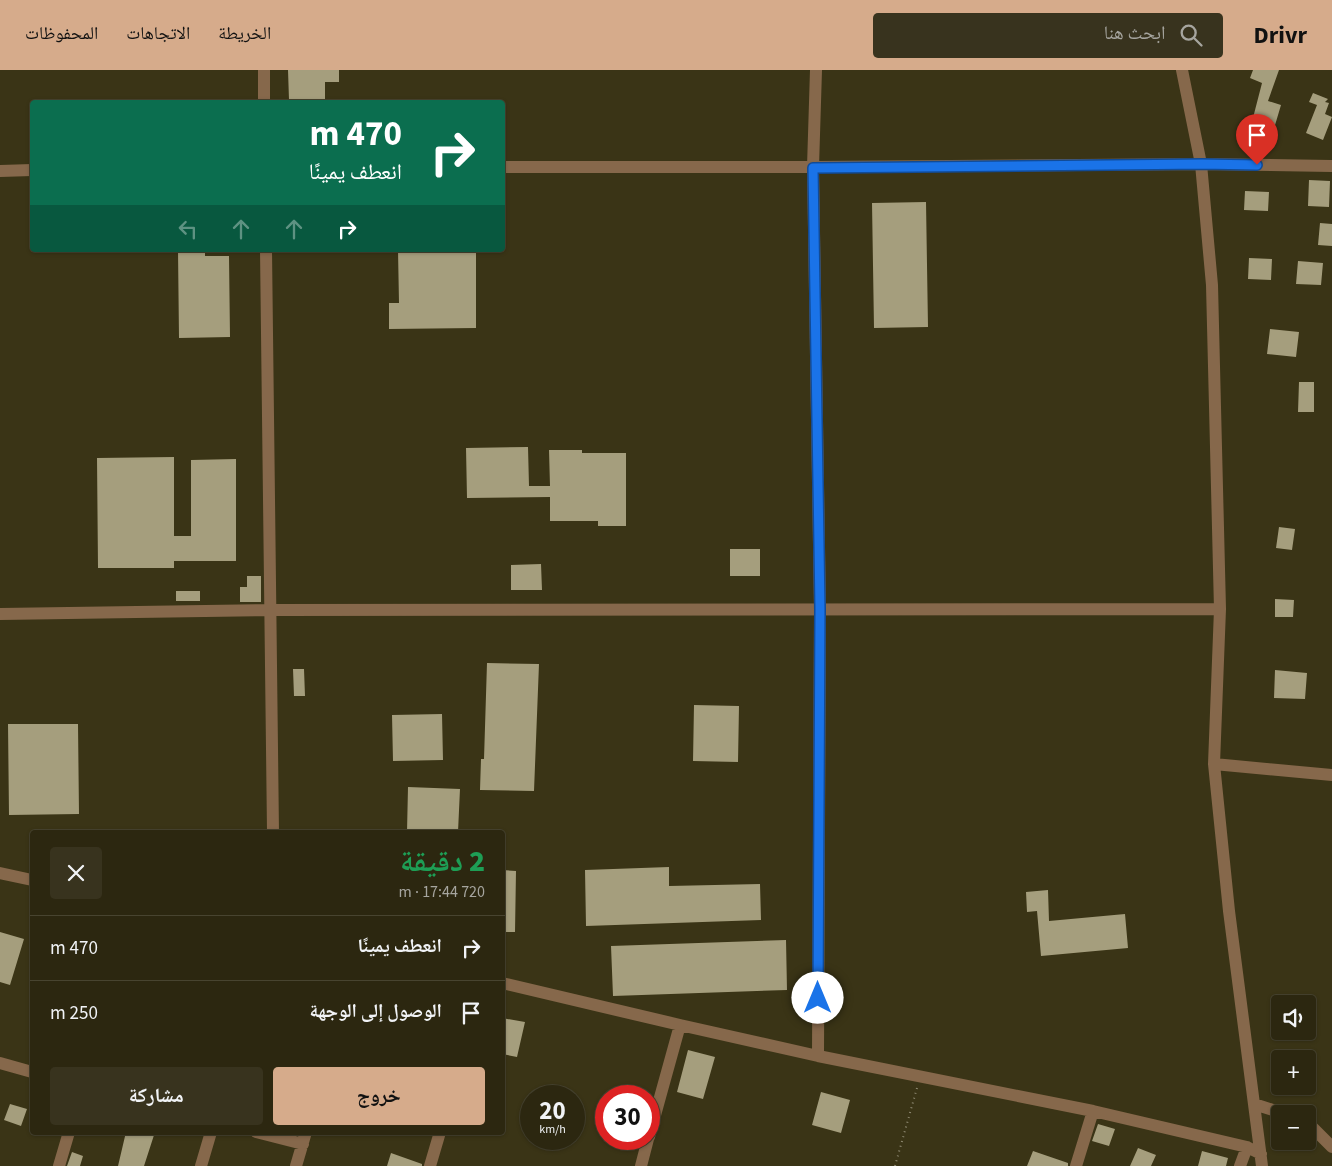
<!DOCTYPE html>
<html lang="ar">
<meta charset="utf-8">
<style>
body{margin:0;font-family:"Source Sans 3","Noto Naskh Arabic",sans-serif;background:#38331e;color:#f1f3f6;direction:rtl;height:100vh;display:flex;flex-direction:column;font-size:19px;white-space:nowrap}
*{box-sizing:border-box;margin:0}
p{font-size:16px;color:#a6a59f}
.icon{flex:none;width:28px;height:28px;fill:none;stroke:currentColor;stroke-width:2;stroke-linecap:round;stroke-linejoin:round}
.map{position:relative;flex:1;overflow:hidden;direction:ltr}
.panel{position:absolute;left:30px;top:760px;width:475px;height:305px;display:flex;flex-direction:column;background:#2c2710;border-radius:5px;box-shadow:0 1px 4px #0004,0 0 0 1px #484430;direction:rtl}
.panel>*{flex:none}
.guide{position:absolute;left:30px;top:30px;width:475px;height:152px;border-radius:5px;box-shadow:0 1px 4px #0004,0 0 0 1px #484430;direction:rtl;background:#0b6e4f;color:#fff;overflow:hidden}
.controls{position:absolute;left:1271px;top:925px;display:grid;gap:10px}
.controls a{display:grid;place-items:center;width:45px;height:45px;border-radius:5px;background:#2c2710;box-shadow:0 1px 4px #0004,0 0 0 1px #484430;font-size:25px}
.speed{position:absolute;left:520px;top:1015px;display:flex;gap:10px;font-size:25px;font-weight:700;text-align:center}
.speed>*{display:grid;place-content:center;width:65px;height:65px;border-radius:50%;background:#2c2710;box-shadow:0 1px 4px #0004,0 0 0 1px #484430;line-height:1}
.speed small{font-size:12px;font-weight:400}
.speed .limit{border:8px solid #d22;background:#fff;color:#111}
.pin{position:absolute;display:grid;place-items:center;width:42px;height:42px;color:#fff;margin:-51px -21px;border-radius:50% 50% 50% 0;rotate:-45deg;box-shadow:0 0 5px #0007}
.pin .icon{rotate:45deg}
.me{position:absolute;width:55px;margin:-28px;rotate:0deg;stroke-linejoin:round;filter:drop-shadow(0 0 4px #0008)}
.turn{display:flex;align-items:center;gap:18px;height:105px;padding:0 20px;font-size:22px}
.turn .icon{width:65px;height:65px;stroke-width:2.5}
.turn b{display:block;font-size:35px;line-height:42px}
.lanes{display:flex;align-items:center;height:48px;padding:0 20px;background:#0003;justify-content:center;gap:25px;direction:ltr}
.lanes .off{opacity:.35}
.round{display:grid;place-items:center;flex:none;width:52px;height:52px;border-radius:5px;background:#38331e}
.summary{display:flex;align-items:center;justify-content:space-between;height:85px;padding:0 20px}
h1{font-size:30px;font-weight:800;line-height:38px;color:#1e9e55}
.cta{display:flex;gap:10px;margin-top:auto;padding:10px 20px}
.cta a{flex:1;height:58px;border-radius:5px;background:#d6ab8b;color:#111;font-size:20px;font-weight:800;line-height:58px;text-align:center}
.cta a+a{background:#38331e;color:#f1f3f6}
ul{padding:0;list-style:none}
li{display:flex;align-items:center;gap:15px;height:65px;padding:0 20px;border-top:1px solid #484430}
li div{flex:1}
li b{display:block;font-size:19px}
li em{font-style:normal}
header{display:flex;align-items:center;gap:30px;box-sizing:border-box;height:70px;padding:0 25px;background:#d6ab8b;color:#111}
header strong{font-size:24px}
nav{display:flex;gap:28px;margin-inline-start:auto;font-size:18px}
.search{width:350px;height:45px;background:#38331e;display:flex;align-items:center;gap:12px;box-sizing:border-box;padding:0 18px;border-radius:5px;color:#a6a59f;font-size:19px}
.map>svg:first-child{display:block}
.building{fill:#a59e7d}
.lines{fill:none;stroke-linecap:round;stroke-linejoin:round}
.path{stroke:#908b74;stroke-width:2;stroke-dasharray:1 4;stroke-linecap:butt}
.minor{stroke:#86684b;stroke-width:12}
.route-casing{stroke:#114b97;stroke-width:12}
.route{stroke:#1a73e8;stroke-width:9}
</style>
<header>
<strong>Drivr</strong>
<div class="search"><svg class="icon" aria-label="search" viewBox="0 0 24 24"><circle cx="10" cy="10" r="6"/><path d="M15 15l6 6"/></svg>ابحث هنا</div>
<nav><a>الخريطة</a><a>الاتجاهات</a><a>المحفوظات</a></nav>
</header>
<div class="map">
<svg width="1332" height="1096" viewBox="0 0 1332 1096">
<rect width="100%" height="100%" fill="#3a3416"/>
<path class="building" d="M288,0h51v12h-14v18h-36z
M1253,0h26l-11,31 13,4 -11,37 -10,-15 -6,20 -8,-2 16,-62 -12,-5z
M1313,23l15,6 -3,3 4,1 -4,11 7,3 -9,23 -17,-7 11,-28 -8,-3z
M1309,110l21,1 -1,26 -21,-1z
M1245,121l24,1 -1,19 -24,-1z
M926,132l2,125 -54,1 -2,-125z
M1320,153l12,1v22l-14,-1z
M178,180h27v6h24l1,81 -51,1z
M398,180h78v78l-87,1v-26h10z
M1249,188l23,1 -1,21 -23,-1z
M1298,191l25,2 -2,22 -25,-1z
M1270,259l29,3 -3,25 -29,-3z
M1299,312h15v30h-16z
M528,377l1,39h21l-1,-36h33v3h44v73h-28v-5h-48v-24l-83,1 -1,-50z
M174,387v79h17v-76l45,-1v102h-62v7h-76l-1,-110z
M1279,457l16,2 -3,21 -16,-2z
M730,479h30v27h-30z
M541,494l1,26h-31v-25z
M247,506h14v26h-21v-15h7z
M176,521h24v10h-24z
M1275,529l19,1 -1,17h-18z
M487,593l52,1 -5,127 -54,-1 1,-31h3z
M293,599h11l1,27h-11z
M1275,600l32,3 -2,26 -31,-1z
M694,635l45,1 -1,56 -45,-1z
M442,644l1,46 -50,1 -1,-46z
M8,654h70l1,90 -70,1z
M408,717l52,2 -2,43h-51z
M669,797v19l91,-2 1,36 -175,6 -1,-56z
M502,800l14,1 -1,61h-13z
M1048,820l1,31 76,-7 3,34 -87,8 -4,-45 -10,1 -1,-20z
M0,862l24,7 -14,46 -10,-3z
M786,870l1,50 -174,6 -2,-50z
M502,948l23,4 -8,35 -15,-3z
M688,980l27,7 -12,42 -26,-7z
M821,1022l29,8 -9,33 -29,-8z
M10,1034l17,5 -6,17 -17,-6z
M1098,1054l17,5 -6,17 -17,-5z
M126,1062h29l-11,34h-26z
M1138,1078l18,7 -5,11h-21z
M1033,1081l35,12v3h-41z
M1202,1081l26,7 -2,8h-28z
M72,1082l11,4 -3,10h-13z
M391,1083l31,11v2h-35z"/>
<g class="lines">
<path class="path" d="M895,1096l22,-78"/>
<path class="minor" d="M264,0v32
M816,0l-3,97 7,442 -2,447
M1182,0l19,94 11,121 8,324 -6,155 15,147 33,255
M502,97h311l388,-3 131,2
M0,101l32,-1
M266,180l7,582
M0,544l270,-4 950,-1
M1214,694l118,11
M0,803l32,7
M502,913l178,42 138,31 275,55 154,36 14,7
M0,993l32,9
M1254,1034l31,10
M1308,1053l24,24
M256,1062l47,12
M649,1067l31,-112
M59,1096l10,-34
M201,1096l10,-34
M296,1096l10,-34
M430,1096l10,-34
M641,1096l7,-27
M1076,1096l17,-55
M1240,1096l7,-19"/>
</g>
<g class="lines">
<defs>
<path id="route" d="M818,928l2,-389 -7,-441 389,-4 55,1"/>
</defs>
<use href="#route" class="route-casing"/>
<use href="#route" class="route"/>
</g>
</svg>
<div class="controls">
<a><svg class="icon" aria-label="sound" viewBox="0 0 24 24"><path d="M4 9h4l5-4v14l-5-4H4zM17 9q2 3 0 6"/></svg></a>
<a>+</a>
<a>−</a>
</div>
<div class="speed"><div>20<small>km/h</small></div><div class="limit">30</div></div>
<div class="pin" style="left:1257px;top:95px;background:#d93025"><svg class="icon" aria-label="arrive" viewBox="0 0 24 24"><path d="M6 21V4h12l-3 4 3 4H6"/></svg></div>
<svg class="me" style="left:818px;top:928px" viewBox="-20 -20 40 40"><circle r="19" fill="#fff"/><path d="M0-13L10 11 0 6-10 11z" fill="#1a73e8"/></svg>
<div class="guide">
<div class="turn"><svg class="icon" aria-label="right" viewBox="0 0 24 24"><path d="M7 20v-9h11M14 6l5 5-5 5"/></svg><div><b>470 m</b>انعطف يمينًا</div></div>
<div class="lanes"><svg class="icon off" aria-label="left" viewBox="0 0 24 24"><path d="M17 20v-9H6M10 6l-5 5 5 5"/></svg><svg class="icon off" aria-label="ahead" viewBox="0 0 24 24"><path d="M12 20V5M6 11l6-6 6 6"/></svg><svg class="icon off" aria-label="ahead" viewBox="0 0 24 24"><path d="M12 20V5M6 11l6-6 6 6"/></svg><svg class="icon" aria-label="right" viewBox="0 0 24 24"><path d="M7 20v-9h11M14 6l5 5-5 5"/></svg></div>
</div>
<section class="panel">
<div class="summary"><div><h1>2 دقيقة</h1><p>720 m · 17:44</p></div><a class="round"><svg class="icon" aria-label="close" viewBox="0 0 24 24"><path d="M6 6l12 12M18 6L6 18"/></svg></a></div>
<ul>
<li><svg class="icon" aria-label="right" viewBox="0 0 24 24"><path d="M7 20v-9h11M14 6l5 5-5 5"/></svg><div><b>انعطف يمينًا</b></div><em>470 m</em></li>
<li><svg class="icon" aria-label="arrive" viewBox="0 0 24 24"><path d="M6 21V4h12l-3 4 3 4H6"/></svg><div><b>الوصول إلى الوجهة</b></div><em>250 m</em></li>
</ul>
<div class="cta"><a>خروج</a><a>مشاركة</a></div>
</section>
</div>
